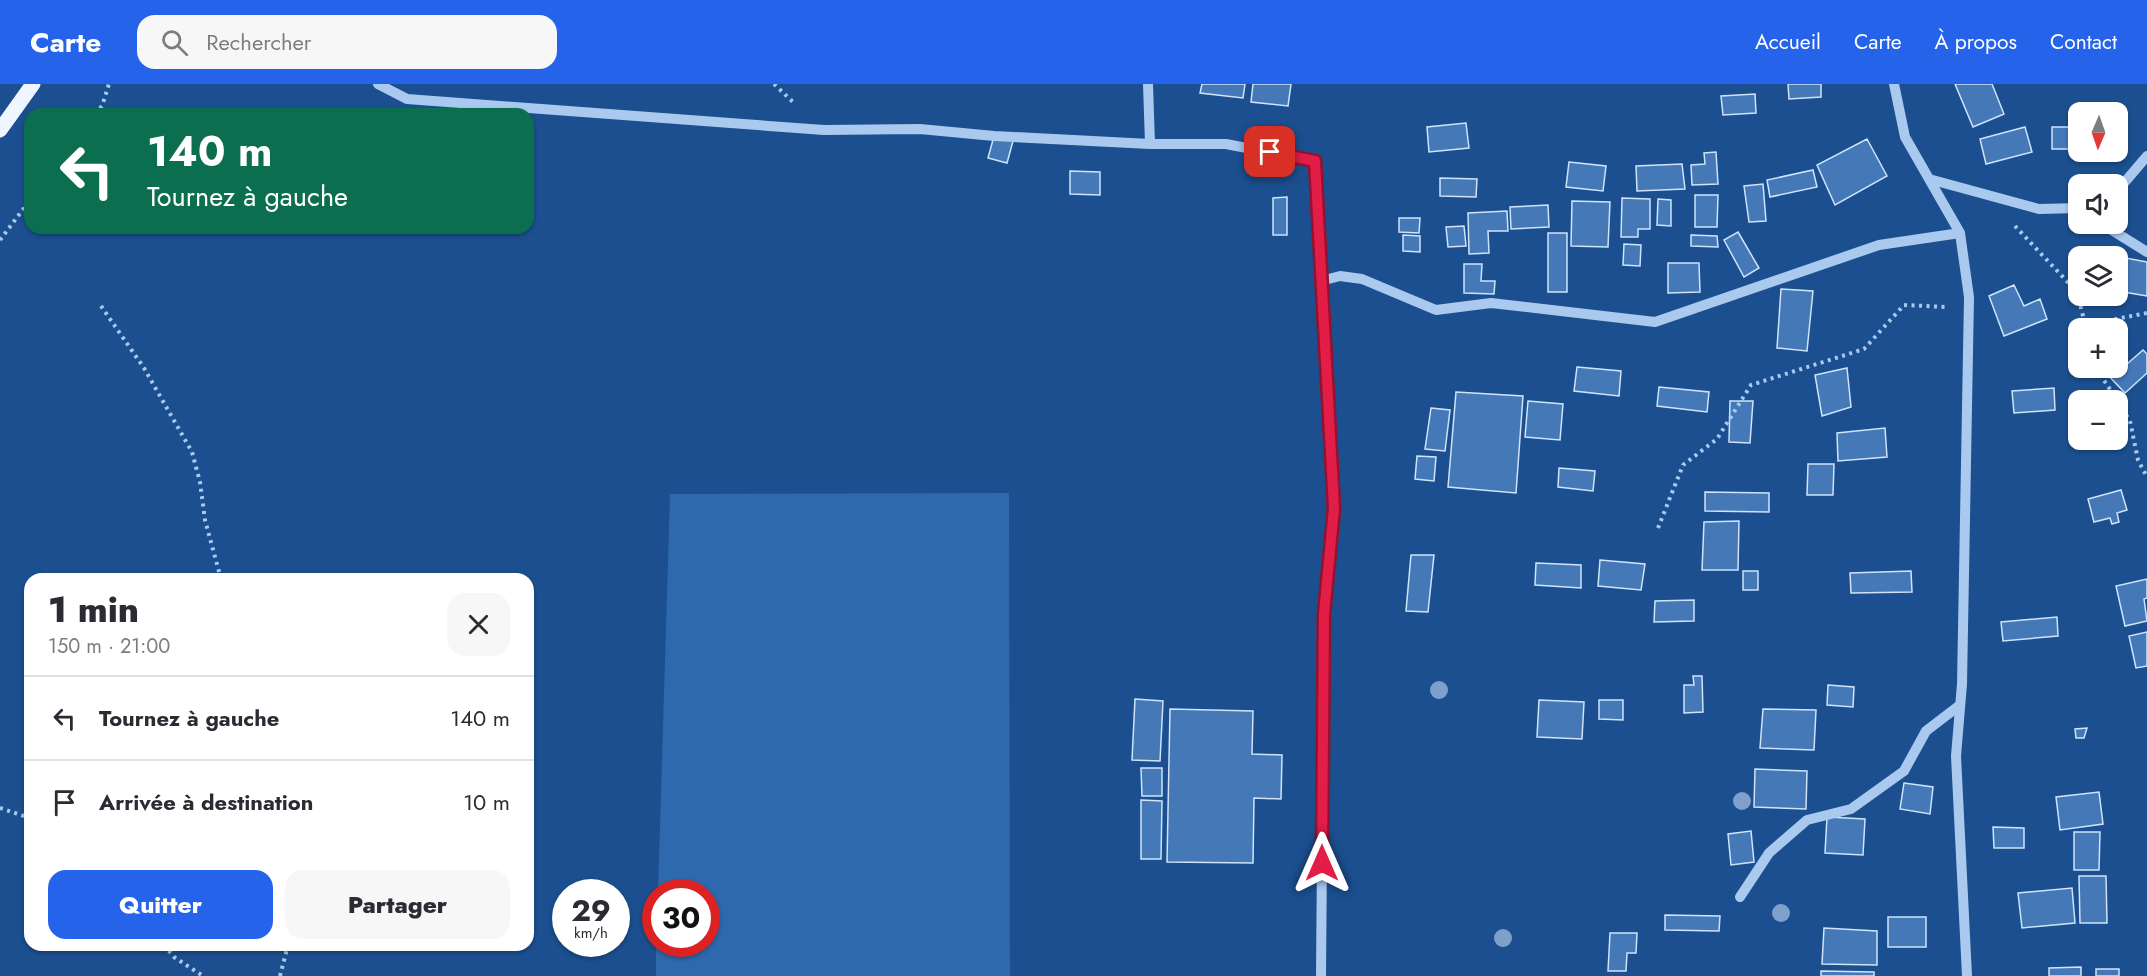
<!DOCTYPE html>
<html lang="fr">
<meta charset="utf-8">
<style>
body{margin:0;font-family:Jost,sans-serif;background:#f7f7f7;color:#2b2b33;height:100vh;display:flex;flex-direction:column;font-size:22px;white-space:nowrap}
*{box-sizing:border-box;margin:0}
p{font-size:20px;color:#7c7c81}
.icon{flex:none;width:33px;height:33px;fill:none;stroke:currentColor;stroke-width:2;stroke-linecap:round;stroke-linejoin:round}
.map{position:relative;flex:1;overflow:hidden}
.drawer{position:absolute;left:24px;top:489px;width:510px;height:378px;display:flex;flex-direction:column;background:#fff;border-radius:18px;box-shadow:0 2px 4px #0004}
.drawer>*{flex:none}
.guide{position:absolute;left:24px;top:24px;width:510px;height:126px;border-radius:18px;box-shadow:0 2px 4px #0004;background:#0b6e4f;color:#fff;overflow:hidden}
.needle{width:39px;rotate:182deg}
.fabs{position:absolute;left:2068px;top:18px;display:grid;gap:12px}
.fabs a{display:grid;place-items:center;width:60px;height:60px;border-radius:12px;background:#fff;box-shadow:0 2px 4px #0004;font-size:30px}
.speed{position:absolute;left:552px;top:795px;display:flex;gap:12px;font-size:30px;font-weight:700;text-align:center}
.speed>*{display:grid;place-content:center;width:78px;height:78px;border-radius:50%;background:#fff;box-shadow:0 2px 4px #0004;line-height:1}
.speed small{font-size:15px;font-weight:400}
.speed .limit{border:9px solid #d22;background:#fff;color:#111}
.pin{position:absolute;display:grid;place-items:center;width:51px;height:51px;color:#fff;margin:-26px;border-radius:12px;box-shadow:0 3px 9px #0006}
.me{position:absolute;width:66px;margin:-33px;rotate:0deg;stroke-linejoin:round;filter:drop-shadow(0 0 4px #0008)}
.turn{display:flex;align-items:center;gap:21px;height:126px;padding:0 24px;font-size:27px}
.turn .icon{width:78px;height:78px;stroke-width:2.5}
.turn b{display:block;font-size:42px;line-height:51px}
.round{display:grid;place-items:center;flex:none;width:63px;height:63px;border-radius:18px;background:#f7f7f7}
.head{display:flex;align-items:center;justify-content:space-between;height:102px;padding:0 24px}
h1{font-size:36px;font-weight:800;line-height:45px}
.action{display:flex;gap:12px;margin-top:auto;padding:12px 24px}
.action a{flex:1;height:69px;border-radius:18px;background:#2563eb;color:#fff;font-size:24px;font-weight:800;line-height:69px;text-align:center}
.action a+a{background:#f7f7f7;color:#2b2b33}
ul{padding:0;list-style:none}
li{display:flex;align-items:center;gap:18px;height:84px;padding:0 24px;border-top:2px solid #e1e1e2}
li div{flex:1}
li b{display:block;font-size:22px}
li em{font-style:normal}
header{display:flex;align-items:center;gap:36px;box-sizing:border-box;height:84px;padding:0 30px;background:#2563eb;color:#fff}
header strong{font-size:28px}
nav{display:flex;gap:33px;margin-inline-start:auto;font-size:21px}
.search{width:420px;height:54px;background:#f7f7f7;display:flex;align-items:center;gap:15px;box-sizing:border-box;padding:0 21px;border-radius:18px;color:#7c7c81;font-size:22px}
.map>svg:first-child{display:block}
.green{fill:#2e69ad}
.building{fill:#4478b7;stroke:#cfe3fa;stroke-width:1.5}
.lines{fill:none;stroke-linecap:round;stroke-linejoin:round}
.path{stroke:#a9c9ee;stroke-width:4;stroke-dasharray:3 4.5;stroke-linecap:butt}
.minor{stroke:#a9c9ee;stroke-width:10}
.major{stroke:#f0f6ff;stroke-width:15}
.tree{fill:#7ea0ca}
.route-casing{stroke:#92132f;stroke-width:15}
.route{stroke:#e11d48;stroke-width:10}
</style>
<header>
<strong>Carte</strong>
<div class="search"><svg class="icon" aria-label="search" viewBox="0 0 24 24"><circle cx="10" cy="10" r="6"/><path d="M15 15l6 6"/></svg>Rechercher</div>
<nav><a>Accueil</a><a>Carte</a><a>À propos</a><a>Contact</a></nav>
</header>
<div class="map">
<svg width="2147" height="892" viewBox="0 0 2147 892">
<rect width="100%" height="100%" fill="#1b4f8f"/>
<path class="green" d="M1009,409l1,483h-354v-32h50v-52h-48l12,-398z"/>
<path class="building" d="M1202,0h43l-2,14 -43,-5z
M1253,0h38l-3,22 -37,-4z
M1788,0h33v13l-32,2z
M1955,0h37l12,30 -31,13z
M1755,10l1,19 -33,2 -2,-19z
M1466,39l3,25 -40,4 -2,-25z
M2025,43l7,25 -46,12 -6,-25z
M2052,43h27v22h-27z
M994,52l19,5 -6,22 -19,-5z
M1867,55l20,37 -52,29 -18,-40z
M1716,68l2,32 -26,1 -1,-20 14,-1 -1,-11z
M1569,78l37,4 -3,25 -37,-4z
M1682,80l3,25 -48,2 -1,-25z
M1813,86l4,17 -47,10 -3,-17z
M1070,87l30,1v23l-30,-1z
M1440,94l37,1 -1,18 -36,-1z
M1763,100l3,37 -17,1 -5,-36z
M1695,111h23l-1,32h-22z
M1287,113v38h-14v-37z
M1622,114l28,1v30h-12v8h-17z
M1658,115l13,1v26l-14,-1z
M1572,117l38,1 -2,45 -37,-1z
M1548,121l1,22 -38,2 -1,-22z
M1507,127l1,20h-20l1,22 -20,1 -1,-41z
M1399,134h21l-1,15 -20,-1z
M1464,142l2,20 -18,1 -2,-20z
M1738,148l21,36 -15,9 -20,-37z
M1548,149h19v59h-19z
M1403,151l17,1v16l-17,-1z
M1691,151l26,1 1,11 -27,-1z
M1624,160l17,1 -1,21 -17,-1z
M2120,173l27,5v34l-29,-5z
M1668,179h31l1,29 -32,1z
M1464,180h18l-1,17h14l-1,13 -30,-1z
M2014,201l10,21 16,-7 7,20 -43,17 -15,-40z
M1781,205l32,2 -6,60 -30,-3z
M2143,266l4,4v19l-22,20 -20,-21 5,-4h8v-8l3,-3 6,7z
M1577,283l44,4 -2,25 -45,-5z
M1847,284l4,39 -29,9 -7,-41z
M1659,303l50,5 -2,20 -50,-6z
M2054,304l1,22 -41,3 -2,-22z
M1456,308l67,4 -7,97 -68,-6z
M1528,317l35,3 -3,36 -35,-3z
M1730,317h23l-3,42 -21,-1z
M1431,324l19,2 -5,41 -20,-2z
M1885,344l2,29 -49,4 -1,-28z
M1417,372l19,1 -2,24 -19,-2z
M1808,380h26l-1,31h-26z
M1559,384l36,3 -2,20 -35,-4z
M2121,406l6,20 -10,3 2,9 -7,2 -2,-6 -16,4 -6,-23z
M1705,408l64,1v19l-64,-1z
M1739,437l-1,49h-36l2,-48z
M1411,471h23l-6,57 -22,-1z
M1600,476l45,4 -4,26 -43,-4z
M1536,479l45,2v23l-46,-3z
M1743,487h15v19h-15z
M1911,487l1,21 -61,1 -1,-20z
M2147,495v19l-3,1 3,22 -22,5 -9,-40z
M1694,516v21l-40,1 1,-21z
M2057,533l1,19 -55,5 -2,-19z
M2147,548v34l-11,2 -7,-32z
M1693,592h9l1,36 -19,1v-28h10z
M1828,601l26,2 -1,20 -26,-2z
M1135,615l28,2 -3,60 -28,-1z
M1539,616l45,2 -2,37 -45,-2z
M1599,616h24v20l-24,-1z
M1170,625l83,2 -1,43 30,1 -1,44 -27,-1 -1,65 -86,-1z
M1763,625l53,1 -2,40 -54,-2z
M2087,644l-3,10h-8l-1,-9z
M1141,684h21v28h-20z
M1755,685l52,2 -1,38 -52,-2z
M1904,699l29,4 -3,27 -30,-5z
M2099,708l4,32 -43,6 -4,-33z
M1141,716l21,1 -1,58h-20z
M1827,733l38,2 -2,36 -38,-2z
M1993,743l31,1v20h-30z
M1751,747l3,31 -23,3 -3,-31z
M2074,748h26l-1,38h-25z
M2079,792h27l1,47h-27z
M2072,804l3,35 -53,5 -4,-35z
M1665,831l55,1 -1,15 -54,-1z
M1888,833h38v30h-38z
M1824,844l53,3v34l-55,-1z
M1610,849h27l-1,20h-9l-1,18h-18z
M2081,883v9h-32v-8z
M2096,885h23v7h-23z
M1821,887l53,1v4h-53z"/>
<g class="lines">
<path class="path" d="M774,0l20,19
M95,30l7,-8 7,-22
M2015,142l62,66 9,36
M0,156l30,-40
M101,222l43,62 48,84 8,30 5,38 16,59
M2085,241l62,-12
M2096,284l21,32
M2118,318l12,19 8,39 9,17
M1658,444l25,-63 34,-26 34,-54 113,-36 40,-44 42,2
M0,724l30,10
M164,861l10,12 29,19
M280,892l8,-31"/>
<path class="minor" d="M378,0l29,15 417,31 96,-1 74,7 156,8
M1148,0l2,60h76l89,17 19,347 -10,106 -3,362
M1894,0l11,53 55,96 9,64 -7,387 -6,72 11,220
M1929,95l110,30 40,-1
M2118,106l29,-34
M2102,140l45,28
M1321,197l19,-5 22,3 74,31 55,-7 164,19 224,-77 81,-12
M1740,813l29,-44 38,-33 44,-11 53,-38 22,-40 34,-26"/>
<path class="major" d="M0,46l33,-46"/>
</g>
<g class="tree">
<circle cx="1439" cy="606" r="9"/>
<circle cx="1742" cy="717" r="9"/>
<circle cx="1781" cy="829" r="9"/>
<circle cx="1503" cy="854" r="9"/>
</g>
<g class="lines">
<defs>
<path id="route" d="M1270,68l45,9 19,347 -10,106 -2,249"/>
</defs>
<use href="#route" class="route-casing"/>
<use href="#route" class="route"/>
</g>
</svg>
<div class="fabs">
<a><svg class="needle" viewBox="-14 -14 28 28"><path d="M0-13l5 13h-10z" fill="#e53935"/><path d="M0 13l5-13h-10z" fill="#7c7c81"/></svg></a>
<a><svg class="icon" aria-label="sound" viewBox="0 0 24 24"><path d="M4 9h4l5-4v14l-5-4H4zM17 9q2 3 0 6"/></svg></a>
<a><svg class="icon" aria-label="layers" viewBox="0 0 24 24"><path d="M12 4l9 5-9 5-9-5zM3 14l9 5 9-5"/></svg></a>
<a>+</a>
<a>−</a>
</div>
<div class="speed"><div>29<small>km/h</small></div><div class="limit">30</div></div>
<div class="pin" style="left:1270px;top:68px;background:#d93025"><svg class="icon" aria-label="arrive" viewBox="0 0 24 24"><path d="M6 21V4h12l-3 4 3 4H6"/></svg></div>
<svg class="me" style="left:1322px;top:779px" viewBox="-20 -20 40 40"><path d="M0-17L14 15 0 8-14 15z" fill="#e11d48" stroke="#fff" stroke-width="4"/></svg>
<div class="guide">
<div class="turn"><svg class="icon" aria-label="left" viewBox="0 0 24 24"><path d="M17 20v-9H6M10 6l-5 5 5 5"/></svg><div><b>140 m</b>Tournez à gauche</div></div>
</div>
<section class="drawer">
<div class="head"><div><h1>1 min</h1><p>150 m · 21:00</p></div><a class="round"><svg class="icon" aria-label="close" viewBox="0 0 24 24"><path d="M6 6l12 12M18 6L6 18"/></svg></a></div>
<ul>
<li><svg class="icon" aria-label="left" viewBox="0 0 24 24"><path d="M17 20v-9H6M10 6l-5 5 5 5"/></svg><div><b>Tournez à gauche</b></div><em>140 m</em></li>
<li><svg class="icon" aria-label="arrive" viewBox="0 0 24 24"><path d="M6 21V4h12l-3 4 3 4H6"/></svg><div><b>Arrivée à destination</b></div><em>10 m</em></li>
</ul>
<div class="action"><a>Quitter</a><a>Partager</a></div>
</section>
</div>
